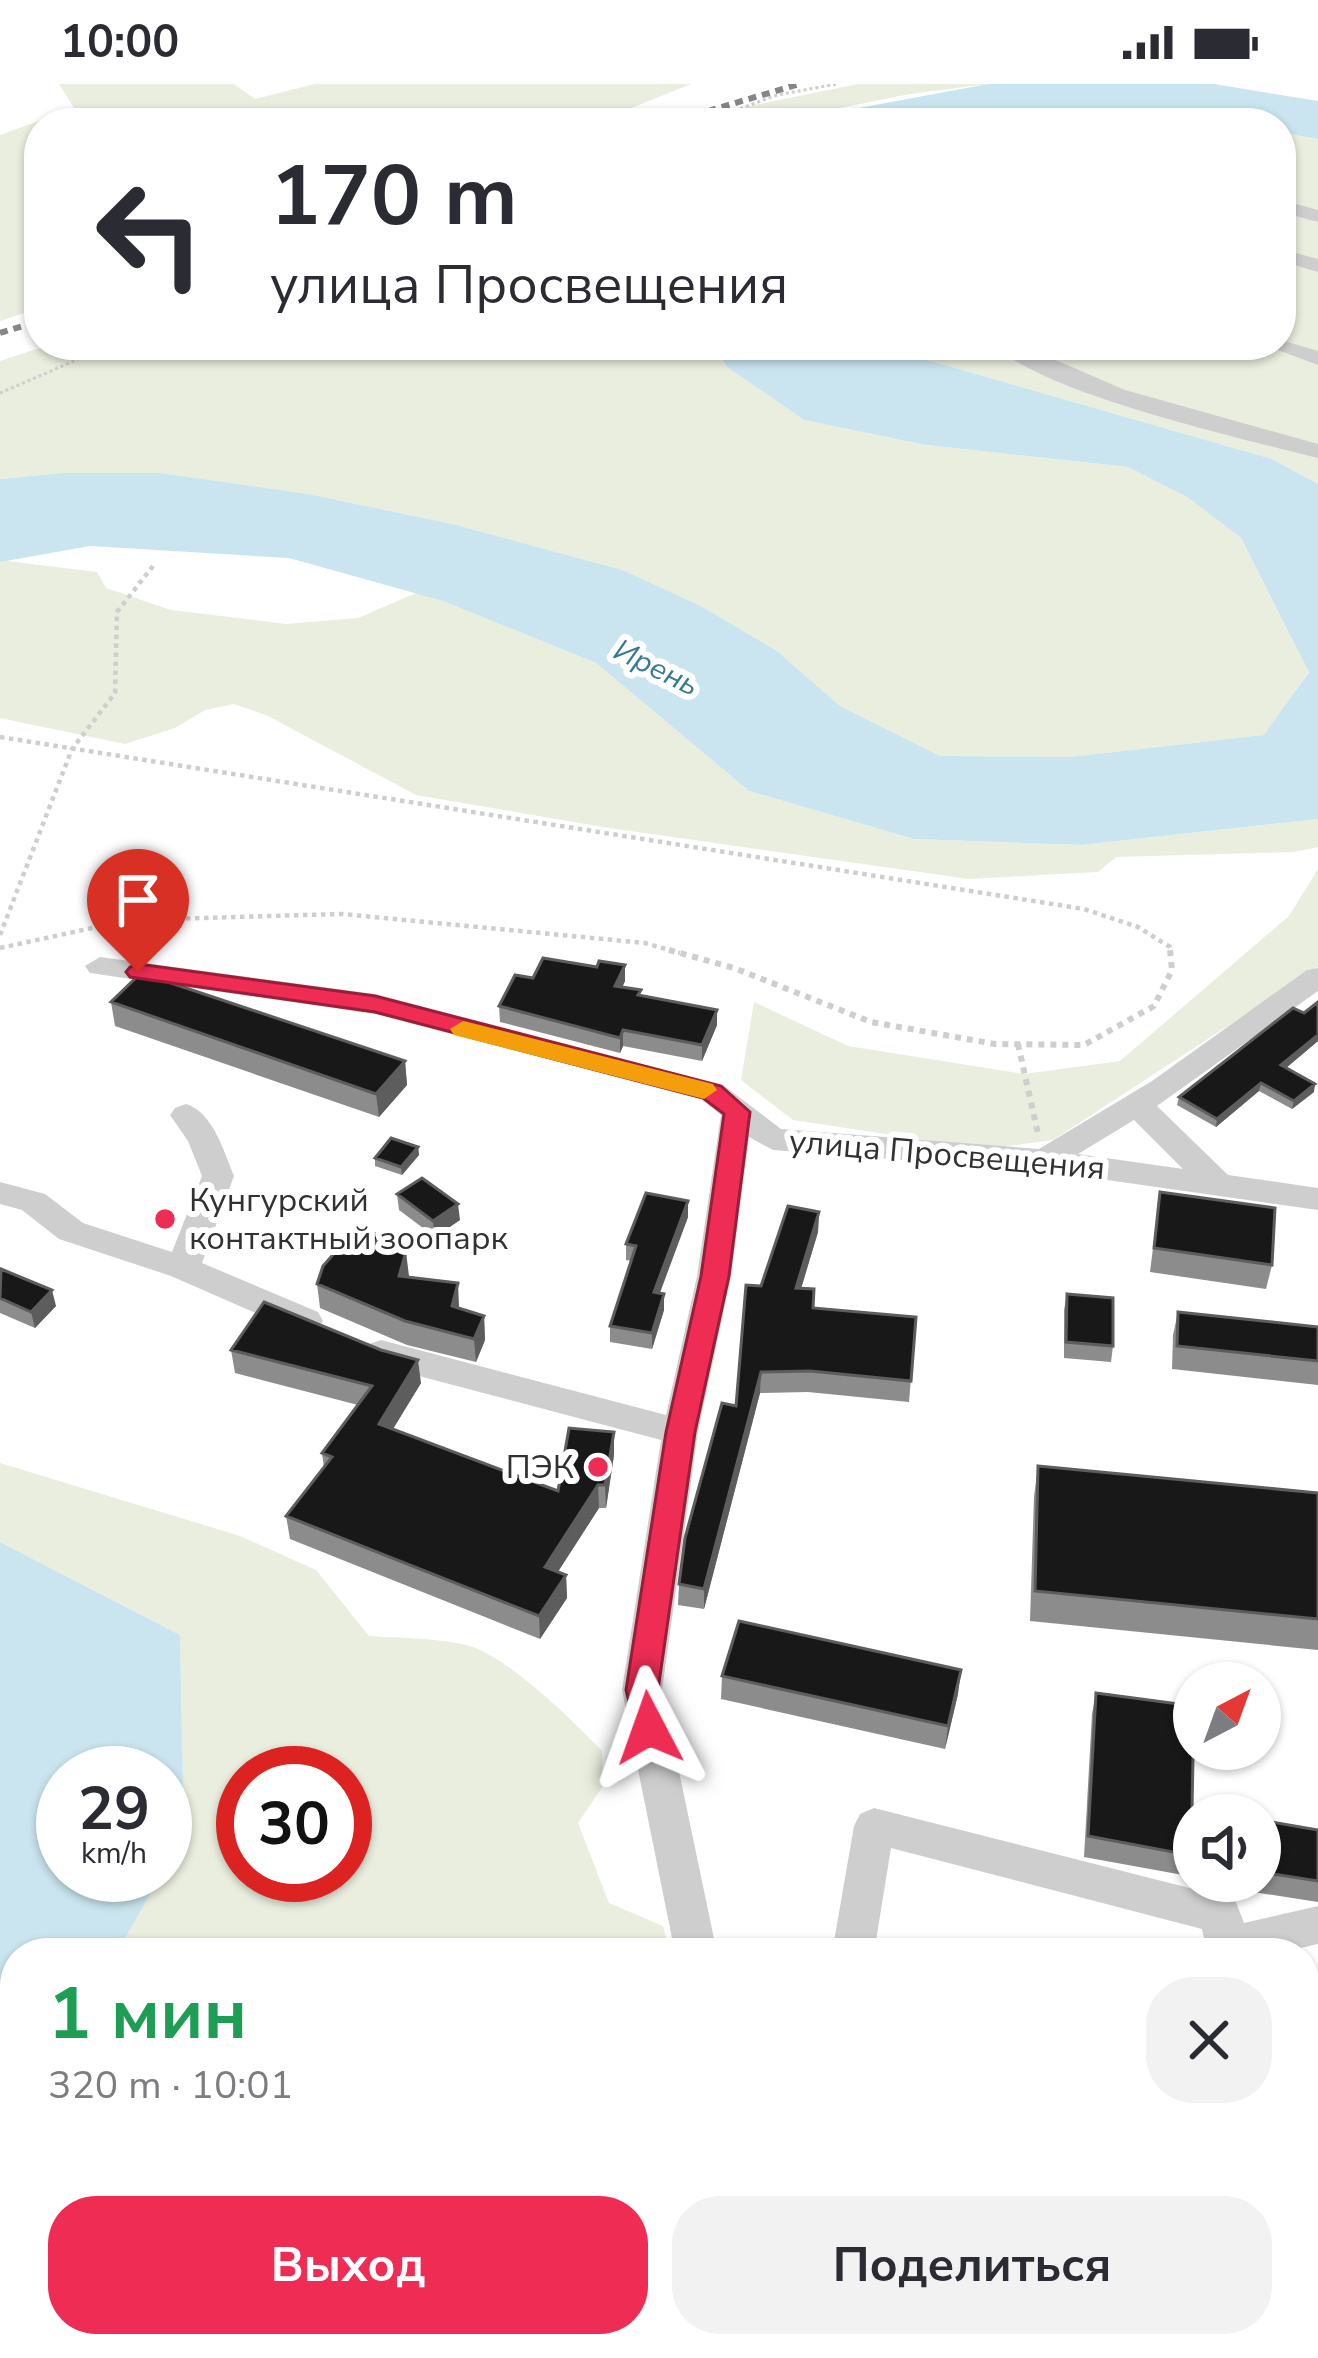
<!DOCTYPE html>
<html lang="ru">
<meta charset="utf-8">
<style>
body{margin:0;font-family:"Nunito Sans",sans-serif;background:#f2f2f3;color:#2b2b33;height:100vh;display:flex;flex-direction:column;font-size:45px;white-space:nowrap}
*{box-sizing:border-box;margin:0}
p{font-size:39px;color:#7c7c81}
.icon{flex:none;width:66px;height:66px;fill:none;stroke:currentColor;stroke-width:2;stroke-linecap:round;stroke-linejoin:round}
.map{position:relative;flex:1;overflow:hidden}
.side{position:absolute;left:0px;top:1854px;width:1320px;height:420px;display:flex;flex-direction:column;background:#fff;border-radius:48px 48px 0 0;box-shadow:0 3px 9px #0004}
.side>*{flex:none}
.banner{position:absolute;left:24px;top:24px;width:1272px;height:252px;border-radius:48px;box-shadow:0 3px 9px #0004;background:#fff;color:#2b2b33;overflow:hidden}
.needle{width:78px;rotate:41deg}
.tools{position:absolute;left:1173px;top:1578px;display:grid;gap:24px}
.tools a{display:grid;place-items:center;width:108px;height:108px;border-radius:50%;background:#fff;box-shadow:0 3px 9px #0004;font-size:60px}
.speed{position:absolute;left:36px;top:1662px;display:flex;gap:24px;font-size:60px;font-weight:700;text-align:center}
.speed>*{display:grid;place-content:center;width:156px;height:156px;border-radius:50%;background:#fff;box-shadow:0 3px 9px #0004;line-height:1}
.speed small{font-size:30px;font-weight:400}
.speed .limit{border:18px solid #d22;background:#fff;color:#111}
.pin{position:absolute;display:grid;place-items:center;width:102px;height:102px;color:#fff;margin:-123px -51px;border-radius:50% 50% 50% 0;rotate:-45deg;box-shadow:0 0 12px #0007}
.pin .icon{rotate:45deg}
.me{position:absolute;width:132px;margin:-66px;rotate:356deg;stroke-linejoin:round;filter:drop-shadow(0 0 9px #0008)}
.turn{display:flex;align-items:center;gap:42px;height:252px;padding:0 48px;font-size:54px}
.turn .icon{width:156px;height:156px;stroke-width:2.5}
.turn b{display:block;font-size:84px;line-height:102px}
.round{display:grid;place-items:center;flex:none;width:126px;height:126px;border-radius:48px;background:#f2f2f3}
.summary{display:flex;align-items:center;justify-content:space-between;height:204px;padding:0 48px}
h1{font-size:72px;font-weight:700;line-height:90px;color:#1e9e55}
.action{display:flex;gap:24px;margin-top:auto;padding:24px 48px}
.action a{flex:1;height:138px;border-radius:48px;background:#ee2c54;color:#fff;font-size:48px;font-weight:700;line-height:138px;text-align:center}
.action a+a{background:#f2f2f3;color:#2b2b33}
.status{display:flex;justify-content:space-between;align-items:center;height:84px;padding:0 60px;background:#fff;direction:ltr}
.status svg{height:33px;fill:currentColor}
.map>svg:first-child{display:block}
.green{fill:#e9eede;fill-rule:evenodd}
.water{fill:#cae5ef}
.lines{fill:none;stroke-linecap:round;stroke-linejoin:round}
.path-far2{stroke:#cecece;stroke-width:3;stroke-dasharray:3 3;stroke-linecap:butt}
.path-far1{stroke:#cecece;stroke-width:4.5;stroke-dasharray:4.5 4.5;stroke-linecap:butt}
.path{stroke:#cecece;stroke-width:6;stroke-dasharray:6 6;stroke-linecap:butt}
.minor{fill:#cecece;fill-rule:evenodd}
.rail{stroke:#868686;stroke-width:6;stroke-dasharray:8 6;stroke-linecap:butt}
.wall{fill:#8c8c8c}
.shaded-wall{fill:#5d5d5d}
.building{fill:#181818;stroke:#5d5d5d;stroke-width:3}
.route{fill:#ee2c54;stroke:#9b1d37;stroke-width:3}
.slow{fill:#f59e0b}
.poi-dot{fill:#ee2c54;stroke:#fff;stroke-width:4.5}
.labels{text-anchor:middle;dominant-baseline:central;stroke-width:12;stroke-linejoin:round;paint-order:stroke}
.far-water-label{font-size:30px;font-style:italic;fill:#377a91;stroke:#fff}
.street-label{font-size:33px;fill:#313131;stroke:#fff}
.poi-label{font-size:33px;fill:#313131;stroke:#fff;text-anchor:start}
</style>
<div class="status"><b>10:00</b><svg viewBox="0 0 49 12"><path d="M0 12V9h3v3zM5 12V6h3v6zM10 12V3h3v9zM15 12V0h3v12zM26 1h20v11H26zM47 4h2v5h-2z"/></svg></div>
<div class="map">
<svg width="1318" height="2274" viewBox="0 0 1318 2274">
<rect width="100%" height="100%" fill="#fff"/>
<path class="green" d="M59,0h175l21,15 60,-15h376l-97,39h-555v185l-39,13v-186l74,-27z
M858,0h129l-77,10 -146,29 -39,-2 20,-14z
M1109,28l119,11h-240z
M1281,48l37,7v345l-46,-25 -397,-114h406z
M49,261h664l14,22 77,53 122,25 202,22 59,30 54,41 68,133 -44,64 -195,22 -131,-1 -99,-50 -63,-55 -76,-45 -80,-36 -164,-45 -150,-31 -147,-21h-98l-62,6v-118z
M7,477l90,11 9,16 65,22 115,14 72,-6 58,-25 27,8 153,62 153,128 165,48 167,6 237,-26v28l-24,5 -178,5 -18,15 -129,7 -360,-51 -193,-33 -150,-80 -32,-11 -29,6 -30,18 -50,16 -125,-26v-156z
M1318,785v98l-265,173 -68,9 -192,-29 -52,-40 13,-78 94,44 176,28 96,-13 169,-145z
M0,1379l240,73 76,34 53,66c30,2 63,2 93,8 41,7 111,77 140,107l1,35 -25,37 31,80 54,23 7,27h-553l44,-78h4l19,-42 -4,-198 -180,-93zM243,1689h102v102h-102z
M15,2052v207h716l1,15h-732v-195z"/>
<path class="water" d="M988,0h226l104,17v38l-37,-7v-9l-172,-11 -121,11h-210z
M713,261h162l397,114 46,25v335l-237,26 -167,-6 -165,-48 -153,-128 -153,-62 -154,-43 -199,-12 -90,16v-83l62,-6h98l148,21 149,31 165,45 79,36 76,45 63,55 100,50 130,1 194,-22 45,-63 -68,-134 -54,-41 -59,-30 -202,-22 -122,-25 -77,-53z
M0,1458l180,93 4,198 -19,34v-94h-102v102h98l-44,78h-102v183l-15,27z"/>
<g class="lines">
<path class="path-far2" d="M701,39l76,-28 60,-11
M0,309l111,-48"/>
<path class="path-far1" d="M0,653l1084,172 54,18 32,20v6
M0,851l72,-186 43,-56 2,-81 36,-46
M0,864l129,-28 213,-6 303,29 35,10"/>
<path class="path" d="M669,866l65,18 137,54 124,22 89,1 70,-39 18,-36 -2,-20
M1018,960l20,90"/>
<path class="minor" d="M1281,116l37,10v12l-37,-10z
M1281,165l37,10v13l-37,-11z
M1281,256l37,11v14l-53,-20h16z
M994,261h27l104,45 193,54v14c-74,-19 -274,-64 -324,-113z
M100,873l275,37 348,91 58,44 258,20 113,-68 155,-111 11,-2v23l-161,115 71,69 90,13v22l-274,-39 -271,-21 -24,-13 -18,139 -33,156 -36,258 55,263h-42l-53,-263 39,-250 -280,-74 -12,-4 -5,-9 5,-9 12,-4 285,75 31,-139 24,-161 -20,-16 -326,-85 -285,-41 -5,-7zM1134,1036l49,49 -105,-15z
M186,1020c27,8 38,48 48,72l-32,87 116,49 5,9 -5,9 -12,3 -12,-3 -123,-54 -112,-37 -37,-29 -22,-6v-22l45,12 38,29 89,29 30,-76 -14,-35 -18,-26 5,-7z
M874,1724l347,88 15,6 8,21 74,-17v38l-40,9h-71l-5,-24 -311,-81 -17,105h-42l22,-127 6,-12z
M721,2259h48l1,15h-48z
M968,2259h48l-1,15h-48z
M1191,2259h48l-1,15h-48z"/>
<path class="rail" d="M668,39l131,-39
M0,249l39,-12"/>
</g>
<path class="wall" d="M625,897l-3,6 19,9 76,14v15l-15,36 -79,-15 -3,7 -120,-31 -1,-16z
M111,918l294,59 2,24 -28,32 -264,-91z
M1318,957l-32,27 28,24 -22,17 -33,-18 -43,36 -39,-22 2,-8z
M418,1063l1,8 -17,20 -27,-9v-8z
M1160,1108l112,73 -6,24 -116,-17z
M397,1110l63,26 -25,17 -36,-27z
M688,1117v16l-28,76 4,17 -12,39 -42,-7v-16l21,-65 -5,-1v-16z
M819,1128l-1,20 -17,56 12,20 103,9 -7,85 -101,-10 -48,1 -56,216 -26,-4 1,-21 57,-178 25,-120z
M379,1150l2,16 27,27 51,31 25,8 1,24 -9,22 -69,-17 -87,-37 -3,-24z
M0,1186l56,36 -21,22 -35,-15z
M1067,1210l46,52 -2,16 -47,-4v-48z
M1178,1228l140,15v58l-146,-16 1,-34z
M231,1266l190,33 -28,46 165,62 56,-36 -8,53h-7l-41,64 8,3 1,23 -27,41 -250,-100 -4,-23 38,-48 -2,-15 36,-48 -123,-32z
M1038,1382l280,27v157l-288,-29 4,-124z
M722,1592l236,18 -13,55 -224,-50z
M1096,1609l96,117 2,5v62l-110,-20 8,-143z
M1260,1736l58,10v72l-123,-19v-2h65z
M1019,2259h112l-5,15h-34z"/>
<path class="shaded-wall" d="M625,881v16l-9,21 -1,-16z
M717,926v15l-15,36v-16z
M623,946v16l-3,7v-15z
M1318,951v6l-38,32 1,-8z
M405,977l2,24 -28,32 -3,-23z
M1261,999l-2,8 -43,36 1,-8z
M1315,1000l-1,8 -22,17 2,-8z
M418,1063l1,8 -17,20 -1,-8z
M688,1117v16l-34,91v-16z
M458,1120l2,16 -25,17 -2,-16z
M819,1128l-1,20 -23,77 1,-21z
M406,1168l3,24 -8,24 -2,-24z
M458,1199l1,23 -5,24 -2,-24z
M52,1206l4,16 -21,22 -4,-16z
M664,1210v16l-12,39v-16z
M484,1232l1,24 -9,22 -2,-23z
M418,1276l3,23 -39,64 -3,-23z
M761,1288l-1,21 -56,216v-20z
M614,1348v23l-8,53 -1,-23z
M598,1401l1,23 -53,82 -1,-23z
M566,1491l1,23 -27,41 -1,-23z
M961,1586l-3,24 -13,55 3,-23z"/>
<path class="building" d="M543,874l54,9 2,-6 26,4 -10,21 26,4 -3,5 79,15 -15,35 -79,-15 -3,8 -121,-32 16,-31 18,3z
M141,889l264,88 -29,33 -265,-92z
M1318,918v33l-37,30 34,19 -21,17 -33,-18 -44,36 -38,-22 114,-89 11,5z
M391,1054l27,9 -17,20 -26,-9z
M422,1094l36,26 -25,17 -36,-27z
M1160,1108l115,16 -3,57 -118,-17z
M646,1109l42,8 -34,91 10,2 -12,39 -42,-7 26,-80 -10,-2z
M788,1122l31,6 -23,76 18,1 -1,19 103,9 -5,64 -101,-10 -49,1 -57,217 -25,-5 6,-46 37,-135 14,3 10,-121 15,1z
M353,1148l26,2 -5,15 32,3 -7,24 59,7 -6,23 32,10 -10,23 -69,-18 -88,-37 6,-18z
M1,1185l51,21 -21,22 -31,-14z
M1067,1210l46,4v48l-47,-4z
M264,1218l117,48 37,10 -39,64 179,67 11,-63 45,4 -9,53h-7l-53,82 21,8 -27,41 -253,-100 46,-59 -10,-4 50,-67 -141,-36z
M1178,1228l140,15v34l-141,-15z
M1038,1382l280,27v126l-283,-28z
M739,1537l222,49 -13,56 -226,-50z
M1096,1609l98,13 -2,104 34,5h-32v41l-106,-20z
M1260,1736l58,10v51l-58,-9z
M813,2259h161l-1,15h-162z"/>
<path class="route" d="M138,880l237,32 346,90 29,26 -21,164 -34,156 -37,258 8,38 -5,10 -12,4 -11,-4 -12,-48 40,-258 35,-156 23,-162 -21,-16 -328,-86 -245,-35 -4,-5 4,-5z"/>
<path class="slow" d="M463,937l250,63 4,6 -13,9 -250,-64 -4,-6z"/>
<g class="poi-dot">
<circle cx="165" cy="1135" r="12"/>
<circle cx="598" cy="1383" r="12"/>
</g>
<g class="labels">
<g class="far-water-label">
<text transform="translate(656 584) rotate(26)">Ирень</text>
</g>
<g class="street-label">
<text transform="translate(947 1071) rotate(5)">улица Просвещения</text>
</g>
<g class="poi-label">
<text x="189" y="1116">Кунгурский<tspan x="189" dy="38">контактный зоопарк</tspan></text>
<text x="574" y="1383" text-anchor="end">ПЭК</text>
</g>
</g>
</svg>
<div class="tools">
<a><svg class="needle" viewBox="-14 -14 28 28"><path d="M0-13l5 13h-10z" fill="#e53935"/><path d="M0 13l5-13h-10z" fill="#7c7c81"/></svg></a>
<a><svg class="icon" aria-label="sound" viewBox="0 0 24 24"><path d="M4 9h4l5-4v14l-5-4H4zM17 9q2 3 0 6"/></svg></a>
</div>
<div class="speed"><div>29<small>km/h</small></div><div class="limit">30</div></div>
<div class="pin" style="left:138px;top:888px;background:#d93025"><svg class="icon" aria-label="arrive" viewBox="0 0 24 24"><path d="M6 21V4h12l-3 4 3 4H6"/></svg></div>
<svg class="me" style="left:649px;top:1644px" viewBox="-20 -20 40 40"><path d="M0-17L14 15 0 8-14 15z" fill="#ee2c54" stroke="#fff" stroke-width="4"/></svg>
<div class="banner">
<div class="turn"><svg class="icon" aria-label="left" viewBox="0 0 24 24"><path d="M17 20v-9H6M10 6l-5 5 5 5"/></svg><div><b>170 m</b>улица Просвещения</div></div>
</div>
<section class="side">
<div class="summary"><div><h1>1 мин</h1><p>320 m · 10:01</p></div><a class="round"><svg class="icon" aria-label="close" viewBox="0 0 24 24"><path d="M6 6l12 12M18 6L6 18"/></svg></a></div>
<div class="action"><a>Выход</a><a>Поделиться</a></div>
</section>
</div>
